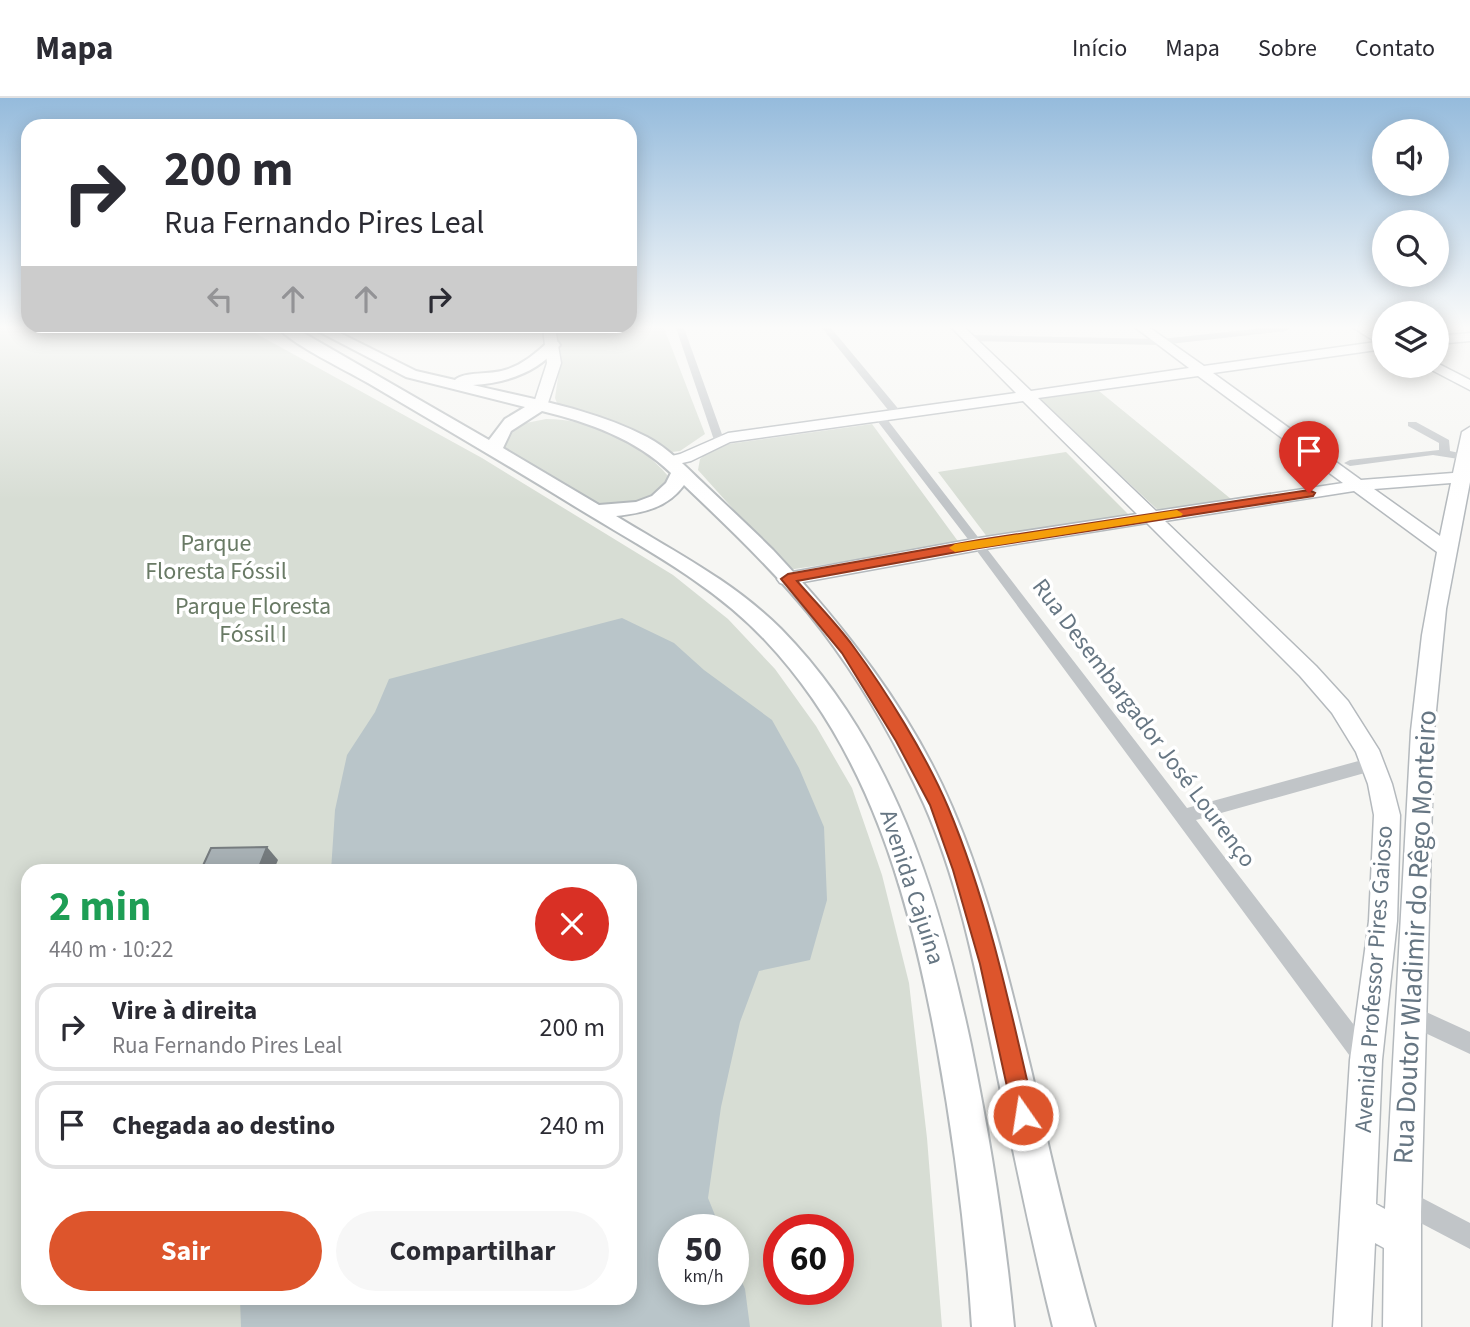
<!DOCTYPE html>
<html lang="pt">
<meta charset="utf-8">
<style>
body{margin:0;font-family:"Source Sans 3",sans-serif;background:#f7f7f7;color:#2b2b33;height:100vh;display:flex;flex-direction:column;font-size:26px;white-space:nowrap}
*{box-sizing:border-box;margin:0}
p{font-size:23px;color:#7c7c81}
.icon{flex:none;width:38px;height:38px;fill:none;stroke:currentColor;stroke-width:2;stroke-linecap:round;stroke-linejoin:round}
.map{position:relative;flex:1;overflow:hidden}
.details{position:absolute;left:21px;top:766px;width:616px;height:441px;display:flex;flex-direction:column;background:#fff;border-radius:21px;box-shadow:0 4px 18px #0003}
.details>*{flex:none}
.top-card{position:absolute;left:21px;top:21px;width:616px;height:214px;border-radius:21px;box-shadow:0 4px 18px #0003;background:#fff;color:#2b2b33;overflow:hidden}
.buttons{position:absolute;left:1372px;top:21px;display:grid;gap:14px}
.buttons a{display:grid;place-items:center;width:77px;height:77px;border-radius:50%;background:#fff;box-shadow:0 4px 18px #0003;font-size:35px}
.speed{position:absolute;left:658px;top:1116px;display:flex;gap:14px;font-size:35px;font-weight:700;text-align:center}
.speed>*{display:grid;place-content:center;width:91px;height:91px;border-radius:50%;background:#fff;box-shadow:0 4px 18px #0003;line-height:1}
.speed small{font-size:18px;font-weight:400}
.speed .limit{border:10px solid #d22;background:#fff;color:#111}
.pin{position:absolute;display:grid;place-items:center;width:60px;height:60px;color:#fff;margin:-72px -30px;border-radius:50% 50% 50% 0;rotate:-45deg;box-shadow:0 0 7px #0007}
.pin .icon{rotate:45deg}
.me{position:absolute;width:77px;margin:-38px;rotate:347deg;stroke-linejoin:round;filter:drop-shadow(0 0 5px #0008)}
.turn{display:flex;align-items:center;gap:24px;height:147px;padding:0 28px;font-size:32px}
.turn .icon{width:91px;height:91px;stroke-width:2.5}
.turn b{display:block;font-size:49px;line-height:60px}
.lanes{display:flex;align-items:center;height:66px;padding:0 28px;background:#0003;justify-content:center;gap:35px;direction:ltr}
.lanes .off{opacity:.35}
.round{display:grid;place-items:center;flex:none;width:74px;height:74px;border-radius:37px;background:#f7f7f7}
.headline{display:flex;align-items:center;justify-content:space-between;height:119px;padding:0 28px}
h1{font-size:42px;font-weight:700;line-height:52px;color:#1e9e55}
.action{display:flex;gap:14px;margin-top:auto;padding:14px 28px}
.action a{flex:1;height:80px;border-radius:42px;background:#dd552c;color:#fff;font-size:28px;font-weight:700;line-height:80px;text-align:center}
.action a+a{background:#f7f7f7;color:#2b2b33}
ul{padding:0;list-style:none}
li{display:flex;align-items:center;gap:21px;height:88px;margin:0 14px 10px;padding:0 14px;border:4px solid #e1e1e2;border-radius:21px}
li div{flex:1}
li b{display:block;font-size:26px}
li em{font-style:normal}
header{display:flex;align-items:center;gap:42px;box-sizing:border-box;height:98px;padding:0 35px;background:#fff;border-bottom:2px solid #e1e1e2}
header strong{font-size:33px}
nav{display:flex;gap:38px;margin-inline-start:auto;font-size:24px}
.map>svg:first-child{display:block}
.green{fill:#d7ddd4;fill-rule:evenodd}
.water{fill:#b9c5c9}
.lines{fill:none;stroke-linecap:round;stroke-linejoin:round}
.secondary-casing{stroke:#b4b9bd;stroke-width:3}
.primary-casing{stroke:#b4b9bc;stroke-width:4}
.street{fill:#c1c5c8;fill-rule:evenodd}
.secondary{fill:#fff;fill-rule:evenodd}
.primary{fill:#fff;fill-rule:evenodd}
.shaded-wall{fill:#767c7f}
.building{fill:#a8b1b5;stroke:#767c7f;stroke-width:2}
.route{fill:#dd552c;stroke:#90371d;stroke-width:2}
.slow{fill:#f59e0b}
.labels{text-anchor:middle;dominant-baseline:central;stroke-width:7;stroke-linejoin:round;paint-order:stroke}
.park-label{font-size:24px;fill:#697a65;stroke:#fff}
.street-label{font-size:24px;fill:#667683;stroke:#fff}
.near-street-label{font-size:28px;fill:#667683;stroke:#fff}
</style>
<header>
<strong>Mapa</strong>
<nav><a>Início</a><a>Mapa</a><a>Sobre</a><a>Contato</a></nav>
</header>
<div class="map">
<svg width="1470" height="1229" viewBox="0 0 1470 1229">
<rect width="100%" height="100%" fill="#f6f6f3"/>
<path class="green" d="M0,230h246l236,130 191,117 55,44 47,50 41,57 36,62 30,87 27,108 18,155 15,189h-942zM28,774h602v426h-602zM674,1132h59v60h-59zM779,1132h59v60h-59z
M553,230h111l41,106 -25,17 -8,1 -113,-44 -4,-10 5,-34z
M1099,293l132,108 -72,12 -120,-112z
M546,321c45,0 93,22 122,57l-6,16 -22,11h-44l-95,-56 3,-13 17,-10z
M872,326l88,120 -172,26 -90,-100 2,-11 14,-13z
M1066,354l64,64 -142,22 -50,-66z"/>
<path class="water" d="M622,520l52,25 30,27 68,50 27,48 25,59 3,73 -17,60 -51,11 -19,51 -19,85 -13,91 13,32h-47v60h59v-29l12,28 5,38h-509l-1,-28 390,-1v-426l-299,-1 4,-61 12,-55 28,-43 14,-33z"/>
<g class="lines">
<defs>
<path id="secondary" d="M543,230h12l6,35 -14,43 -7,4 -7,-4 14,-43z
M952,230h13l66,63 158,-23 -53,-40h14l54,38 172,-24 -22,-14h15l15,8v13l-171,24 148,107 92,-7 9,-41 8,-5v55l-24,127 -12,122 -13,481v115h-38l1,-79 -9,-5 -4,84h-38l17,-267 19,-139 5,-106 -6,-31 -12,-32 -24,-39 -32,-37 -153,-153 -168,27 -192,35 -7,-2 -3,-4 3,-4 7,-2 192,-35 158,-24 -114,-113 -293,41 -39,19 -22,5 -8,-5 2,-3 17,-4 48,-21 288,-40zM1198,278l145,107 -187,28 -118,-113zM1451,385l-11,53 -66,-47zM1354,393l83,61 -15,83 -11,96 -26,478 -9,-5 6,-144 15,-139 3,-106 -8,-31 -13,-34 -31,-49 -32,-35 -151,-145z
M1470,235v8l-33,3v-8z
M1437,265l33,17v10l-46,-24h13z"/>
<path id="primary" d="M278,230h17l194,112 16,-21 20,-12 -119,-30 -94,-49h18l86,43 39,9c9,-9 36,-5 50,-10 17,-5 30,-16 43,-28h10l2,3c-21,27 -54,38 -87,40 58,14 120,24 174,52 21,11 39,30 56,46 23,22 47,44 70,67 71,76 138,161 179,257 37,86 58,176 80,267 19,85 39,169 63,253h-42c-23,-92 -42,-186 -61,-279 -17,-82 -34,-167 -68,-244 -30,-66 -69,-133 -115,-190 -38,-46 -82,-88 -125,-129 -17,23 -41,28 -68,31 57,35 117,65 165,113 111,113 158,265 190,416 19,93 34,187 43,282h-42c-6,-94 -18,-188 -35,-281 -27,-147 -67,-295 -172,-406 -54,-58 -128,-95 -194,-136 -67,-41 -135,-81 -203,-121 -26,-15 -70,-35 -90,-55zM542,313c46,11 94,28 129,62l-5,10 -14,13 -16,6 -37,3 -96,-57 8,-17z"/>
</defs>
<use href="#secondary" class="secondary-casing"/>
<use href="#primary" class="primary-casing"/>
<path class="street" d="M676,230h8l40,112 -1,2 -9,-2z
M822,230h9l70,84v4h-8z
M1263,230h27l-4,3 -125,14 -192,-4 -5,-3 5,-3 192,4z
M875,316h8l304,394 186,-51 6,2 2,5 -2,5 -183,51 178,231 3,8 -3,8 -8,3 -8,-3 -384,-520 -99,-129z
M1408,324h8l33,18 1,11 19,4 1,3 -5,2 -32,-5 -83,11 -6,-3 6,-3 89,-10v-7l-31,-17z
M1413,908l57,26v22l-64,-30 -4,-7 4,-7z
M1403,1090l67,35v26l-76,-40 -3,-9 3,-9z"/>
<use href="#secondary" class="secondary"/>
<use href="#primary" class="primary"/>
</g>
<path class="shaded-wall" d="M267,749l11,13 -5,12h-16z"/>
<path class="building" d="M267,749l-10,25h-57l11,-24z"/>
<linearGradient id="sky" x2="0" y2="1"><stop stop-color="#95bbdc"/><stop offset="0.57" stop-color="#fbfbfa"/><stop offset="1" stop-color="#fbfbfa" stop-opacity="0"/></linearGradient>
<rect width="1470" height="402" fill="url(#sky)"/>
<path class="route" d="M1309,392l6,3 -2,3 -334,52 -182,33c19,22 39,42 56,65 33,45 73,109 95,161 41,98 63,204 87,308l-3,8 -9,3 -8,-3 -35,-159 -27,-94 -23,-65 -34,-64 -54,-88 -61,-74 7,-5 191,-34z"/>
<path class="slow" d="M1177,412l6,4 -2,2 -226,36 -6,-4 6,-4z"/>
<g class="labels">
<g class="park-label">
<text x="216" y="445">Parque<tspan x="216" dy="28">Floresta Fóssil</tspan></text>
<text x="253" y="508">Parque Floresta<tspan x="253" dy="28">Fóssil I</tspan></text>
</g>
<g class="street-label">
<text transform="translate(1144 625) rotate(53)">Rua Desembargador José Lourenço</text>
<text transform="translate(912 789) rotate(72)">Avenida Cajuína</text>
<text transform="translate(1374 881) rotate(-86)">Avenida Professor Pires Gaioso</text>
</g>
<g class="near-street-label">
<text transform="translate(1415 839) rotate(-87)">Rua Doutor Wladimir do Rêgo Monteiro</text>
</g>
</g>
</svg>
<div class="buttons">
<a><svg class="icon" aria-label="sound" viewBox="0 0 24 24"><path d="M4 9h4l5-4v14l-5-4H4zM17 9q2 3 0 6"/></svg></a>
<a><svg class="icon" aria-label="search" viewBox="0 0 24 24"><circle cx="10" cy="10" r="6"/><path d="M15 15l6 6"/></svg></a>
<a><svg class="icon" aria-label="layers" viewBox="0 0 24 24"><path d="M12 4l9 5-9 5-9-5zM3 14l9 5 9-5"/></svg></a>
</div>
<div class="speed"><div>50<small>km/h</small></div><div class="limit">60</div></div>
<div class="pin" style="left:1309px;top:395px;background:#d93025"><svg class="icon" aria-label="arrive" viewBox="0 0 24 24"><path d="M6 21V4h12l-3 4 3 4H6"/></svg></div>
<svg class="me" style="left:1023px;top:1017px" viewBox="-20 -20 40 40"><circle r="17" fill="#dd552c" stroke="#fff" stroke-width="3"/><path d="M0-11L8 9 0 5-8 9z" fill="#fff"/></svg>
<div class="top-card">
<div class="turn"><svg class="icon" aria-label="right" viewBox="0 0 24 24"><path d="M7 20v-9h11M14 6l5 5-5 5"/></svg><div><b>200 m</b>Rua Fernando Pires Leal</div></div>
<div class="lanes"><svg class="icon off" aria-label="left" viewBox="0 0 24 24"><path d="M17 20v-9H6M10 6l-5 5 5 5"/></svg><svg class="icon off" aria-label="ahead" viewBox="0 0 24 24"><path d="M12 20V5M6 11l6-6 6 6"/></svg><svg class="icon off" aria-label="ahead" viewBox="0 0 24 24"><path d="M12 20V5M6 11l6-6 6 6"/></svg><svg class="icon" aria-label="right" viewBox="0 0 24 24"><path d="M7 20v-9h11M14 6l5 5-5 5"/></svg></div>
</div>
<section class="details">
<div class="headline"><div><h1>2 min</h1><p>440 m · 10:22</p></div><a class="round" style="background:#d93025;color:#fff"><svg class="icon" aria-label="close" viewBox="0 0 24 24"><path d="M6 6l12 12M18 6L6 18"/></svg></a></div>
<ul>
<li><svg class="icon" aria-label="right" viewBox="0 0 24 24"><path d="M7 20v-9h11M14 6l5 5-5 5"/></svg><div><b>Vire à direita</b><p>Rua Fernando Pires Leal</p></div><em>200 m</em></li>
<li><svg class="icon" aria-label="arrive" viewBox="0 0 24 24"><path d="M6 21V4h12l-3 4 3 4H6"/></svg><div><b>Chegada ao destino</b></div><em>240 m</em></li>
</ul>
<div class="action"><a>Sair</a><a>Compartilhar</a></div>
</section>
</div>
